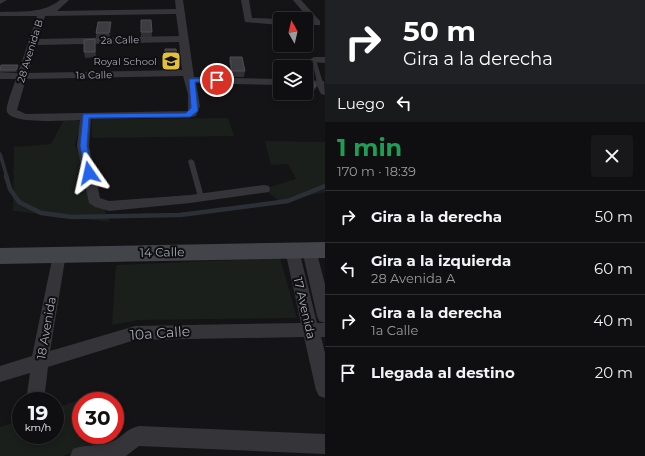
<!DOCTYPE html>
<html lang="es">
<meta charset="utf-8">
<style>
body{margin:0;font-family:Montserrat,sans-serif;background:#181719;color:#f1f3f6;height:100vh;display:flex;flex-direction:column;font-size:15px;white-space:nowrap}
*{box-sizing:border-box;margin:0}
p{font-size:13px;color:#9b9c9f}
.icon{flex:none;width:22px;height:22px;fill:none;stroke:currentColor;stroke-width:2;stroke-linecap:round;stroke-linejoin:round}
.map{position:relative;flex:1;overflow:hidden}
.details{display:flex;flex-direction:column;background:#0f0e10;width:320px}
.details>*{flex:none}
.top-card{background:#202124;color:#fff;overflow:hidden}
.needle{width:26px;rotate:352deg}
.fabs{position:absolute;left:273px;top:12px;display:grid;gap:8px}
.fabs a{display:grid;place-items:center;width:40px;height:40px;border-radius:4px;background:#0f0e10;box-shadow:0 2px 6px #0003,0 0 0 1px #2f2e30;font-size:20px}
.speed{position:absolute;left:12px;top:392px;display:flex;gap:8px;font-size:20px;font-weight:700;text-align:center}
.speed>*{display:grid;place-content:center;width:52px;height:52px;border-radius:50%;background:#0f0e10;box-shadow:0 2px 6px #0003,0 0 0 1px #2f2e30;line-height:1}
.speed small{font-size:10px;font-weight:400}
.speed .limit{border:6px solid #d22;background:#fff;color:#111}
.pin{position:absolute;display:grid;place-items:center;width:34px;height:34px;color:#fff;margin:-17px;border:2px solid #fff;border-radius:50%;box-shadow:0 1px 4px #0007}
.me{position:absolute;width:44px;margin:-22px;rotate:349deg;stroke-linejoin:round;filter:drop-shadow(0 0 3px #0008)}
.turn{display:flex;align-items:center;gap:14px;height:84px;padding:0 12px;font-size:18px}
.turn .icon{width:52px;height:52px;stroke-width:2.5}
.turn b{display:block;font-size:28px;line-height:34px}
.then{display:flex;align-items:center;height:38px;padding:0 12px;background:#0003;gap:8px;font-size:15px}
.round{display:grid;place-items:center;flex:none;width:42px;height:42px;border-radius:4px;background:#181719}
.headline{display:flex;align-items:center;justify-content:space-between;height:68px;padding:0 12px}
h1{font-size:24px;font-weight:700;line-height:30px;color:#1e9e55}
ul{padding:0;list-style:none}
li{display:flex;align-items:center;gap:12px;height:52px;padding:0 12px;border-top:1px solid #2f2e30}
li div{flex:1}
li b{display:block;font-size:15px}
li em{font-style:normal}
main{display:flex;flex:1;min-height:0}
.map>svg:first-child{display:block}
.green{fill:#1a1f1b}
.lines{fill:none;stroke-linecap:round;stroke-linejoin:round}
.stream-far1{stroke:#2b3037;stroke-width:3.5}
.stream{stroke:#2b3037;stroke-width:4.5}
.lane{fill:#353539;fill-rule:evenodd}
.street{fill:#353539;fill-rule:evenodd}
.secondary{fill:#434449;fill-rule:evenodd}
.wall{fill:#302f33}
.shaded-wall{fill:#1f1e21}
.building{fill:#3d3c41;stroke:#4d4d53}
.route{fill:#2563eb;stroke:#184099}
.labels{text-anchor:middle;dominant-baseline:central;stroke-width:4;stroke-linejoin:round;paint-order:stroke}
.far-street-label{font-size:10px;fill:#a6a9b4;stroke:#0f0e10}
.far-poi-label{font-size:10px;fill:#a6a9b4;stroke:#0f0e10;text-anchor:end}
.street-label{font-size:12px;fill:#a6a9b4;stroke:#0f0e10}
.near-street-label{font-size:14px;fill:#a6a9b4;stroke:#0f0e10}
</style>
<main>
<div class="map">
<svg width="325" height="456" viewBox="0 0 325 456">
<rect width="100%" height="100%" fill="#141315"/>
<path class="green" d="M65,118l16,3 -6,24 35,77 -97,-11 1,-64 37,-3z
M228,118l6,18 -142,2v-19z
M265,141l60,1v50l-45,10 -16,-13 32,-10 -8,-15 -17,1z
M280,258l17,60 -158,2 -27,5 4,-60z
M104,392l3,9h-26v34h34v-7l3,10 -55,18h-63v-29l21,-7v15h34v-27z"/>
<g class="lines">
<path class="stream-far1" d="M0,154l7,23"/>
<path class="stream" d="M6,176l4,13 9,13 22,11 31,4 108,-2 108,-14 37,-15"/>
<path class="lane" d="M312,59l4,1 7,23 -1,1 -5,-1 -5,-23z
M191,159l3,2 10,36 -1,2h-4l-1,-2 -10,-36z"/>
<path class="street" d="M0,0h7l-7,4z
M60,0h9l-12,11 119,-2 -1,-9h8l11,77 86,2v6l-84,-2 4,23 -4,10 -4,1 -101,2 -2,27 11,52 9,3 81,-6 74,-10 5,1 1,3 -1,3 -79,11 -81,8 -14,-4 -6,-4 -12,-57 3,-26c-14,0 -67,5 -73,-8 -2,-5 7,-27 9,-33h-16v-6h18l19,-57h-37v-4c22,-1 42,2 60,-12zM176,14l3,22 -141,3 7,-23zM179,42l3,28 -154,3 9,-28zM183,76l5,18v17l-162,3 -9,-4 9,-31z
M241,0h8l3,18 28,1v6l-35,-3z
M293,0h8l19,21v4h-6z
M314,57h11v6l-14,-1 -2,-2z
M306,80l18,1 1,14 -4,-1 -4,-8h-11z
M292,245l5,1 2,4 18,73h8v14h-4l4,16v45l-6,-2 -3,-6 -12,-53 -169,3 -87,27 -4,34h-18l4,-28 -30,9v-16l32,-10 22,-106 5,-1 5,1 2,4 -16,97 85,-25 166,-3 -16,-73 2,-4z
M309,245l5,1 2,4 9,34v39l-6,-2 -2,-5 -15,-66 2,-4z
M139,426l186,8v20l-186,-8 -13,10h-56l3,-7c12,-5 26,-2 38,-7 11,-4 14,-13 28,-16z"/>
<path class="secondary" d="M325,242v16l-325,6v-16z"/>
</g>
<path class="wall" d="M141,20h10l1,17h-11z
M111,22v5l-1,11h-14v-5z
M95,39l1,18 -11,1 -1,-6z
M165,49l12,14 -1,5h-10z
M230,57l15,14 -1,6h-12l-3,-15z
M0,67l18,1 -1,4 -17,1z
M306,82l10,5 -1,3 -9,-1z"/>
<path class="shaded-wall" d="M111,22v5l-1,11 -1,-5z
M18,65v3l-1,4 -1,-2z"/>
<path class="building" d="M141,20h10l1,12h-11z
M98,22h13l-2,11h-13z
M95,39v13h-11v-12z
M165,49h11l1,14h-11z
M230,57h12l3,14h-13z
M1,65h17l-2,5h-16z
M306,82h8l2,5h-10z"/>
<path class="route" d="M217,78l3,2 -1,1 -24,1 3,29 -8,6 -101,1 -2,28 6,27 -4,3 -3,-1 -6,-29 3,-32 103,-1 5,-5 -2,-29z"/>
<defs>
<symbol id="school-square" viewBox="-11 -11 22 22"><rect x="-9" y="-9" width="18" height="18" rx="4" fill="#e2c03e" stroke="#0f0e10"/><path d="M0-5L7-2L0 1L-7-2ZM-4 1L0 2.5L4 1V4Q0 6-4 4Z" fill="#111"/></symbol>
</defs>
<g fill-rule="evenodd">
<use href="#school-square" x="160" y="50" width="22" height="22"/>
</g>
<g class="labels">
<g class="far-street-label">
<text transform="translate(120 40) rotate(-1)">2a Calle</text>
<text transform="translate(30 51) rotate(-73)">28 Avenida B</text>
<text transform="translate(94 75) rotate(-1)">1a Calle</text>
</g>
<g class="far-poi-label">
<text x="157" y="61">Royal School</text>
</g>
<g class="street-label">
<text transform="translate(162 252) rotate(-1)">14 Calle</text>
<text transform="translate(305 308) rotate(77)">17 Avenida</text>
<text transform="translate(46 328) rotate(-80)">18 Avenida</text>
</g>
<g class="near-street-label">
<text transform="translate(160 333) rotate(-4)">10a Calle</text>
</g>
</g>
</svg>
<div class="fabs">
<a><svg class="needle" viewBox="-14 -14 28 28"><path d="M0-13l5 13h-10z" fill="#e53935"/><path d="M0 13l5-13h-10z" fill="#9b9c9f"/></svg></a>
<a><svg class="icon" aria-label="layers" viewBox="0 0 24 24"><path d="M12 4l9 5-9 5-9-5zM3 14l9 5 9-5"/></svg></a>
</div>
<div class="speed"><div>19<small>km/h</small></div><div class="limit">30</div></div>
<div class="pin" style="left:217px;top:80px;background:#d93025"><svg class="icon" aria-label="arrive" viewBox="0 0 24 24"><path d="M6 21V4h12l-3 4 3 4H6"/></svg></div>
<svg class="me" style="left:89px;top:173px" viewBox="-20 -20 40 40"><path d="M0-17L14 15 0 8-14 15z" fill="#2563eb" stroke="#fff" stroke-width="4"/></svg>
</div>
<section class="details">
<div class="top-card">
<div class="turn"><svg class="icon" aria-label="right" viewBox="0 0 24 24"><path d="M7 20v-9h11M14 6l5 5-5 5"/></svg><div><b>50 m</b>Gira a la derecha</div></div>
<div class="then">Luego<svg class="icon" aria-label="left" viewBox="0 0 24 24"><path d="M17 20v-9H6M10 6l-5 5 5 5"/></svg></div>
</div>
<div class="headline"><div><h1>1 min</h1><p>170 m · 18:39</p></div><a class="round"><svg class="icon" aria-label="close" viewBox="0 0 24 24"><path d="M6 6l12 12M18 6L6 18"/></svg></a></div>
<ul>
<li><svg class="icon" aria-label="right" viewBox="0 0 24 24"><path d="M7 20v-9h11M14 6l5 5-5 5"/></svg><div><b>Gira a la derecha</b></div><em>50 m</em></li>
<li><svg class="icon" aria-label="left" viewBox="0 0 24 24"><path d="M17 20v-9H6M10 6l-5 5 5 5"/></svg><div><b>Gira a la izquierda</b><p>28 Avenida A</p></div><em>60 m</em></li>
<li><svg class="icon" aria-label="right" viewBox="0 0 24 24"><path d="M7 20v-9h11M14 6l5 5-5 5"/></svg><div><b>Gira a la derecha</b><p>1a Calle</p></div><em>40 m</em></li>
<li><svg class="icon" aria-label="arrive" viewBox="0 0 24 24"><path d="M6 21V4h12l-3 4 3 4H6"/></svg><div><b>Llegada al destino</b></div><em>20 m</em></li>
</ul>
</section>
</main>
